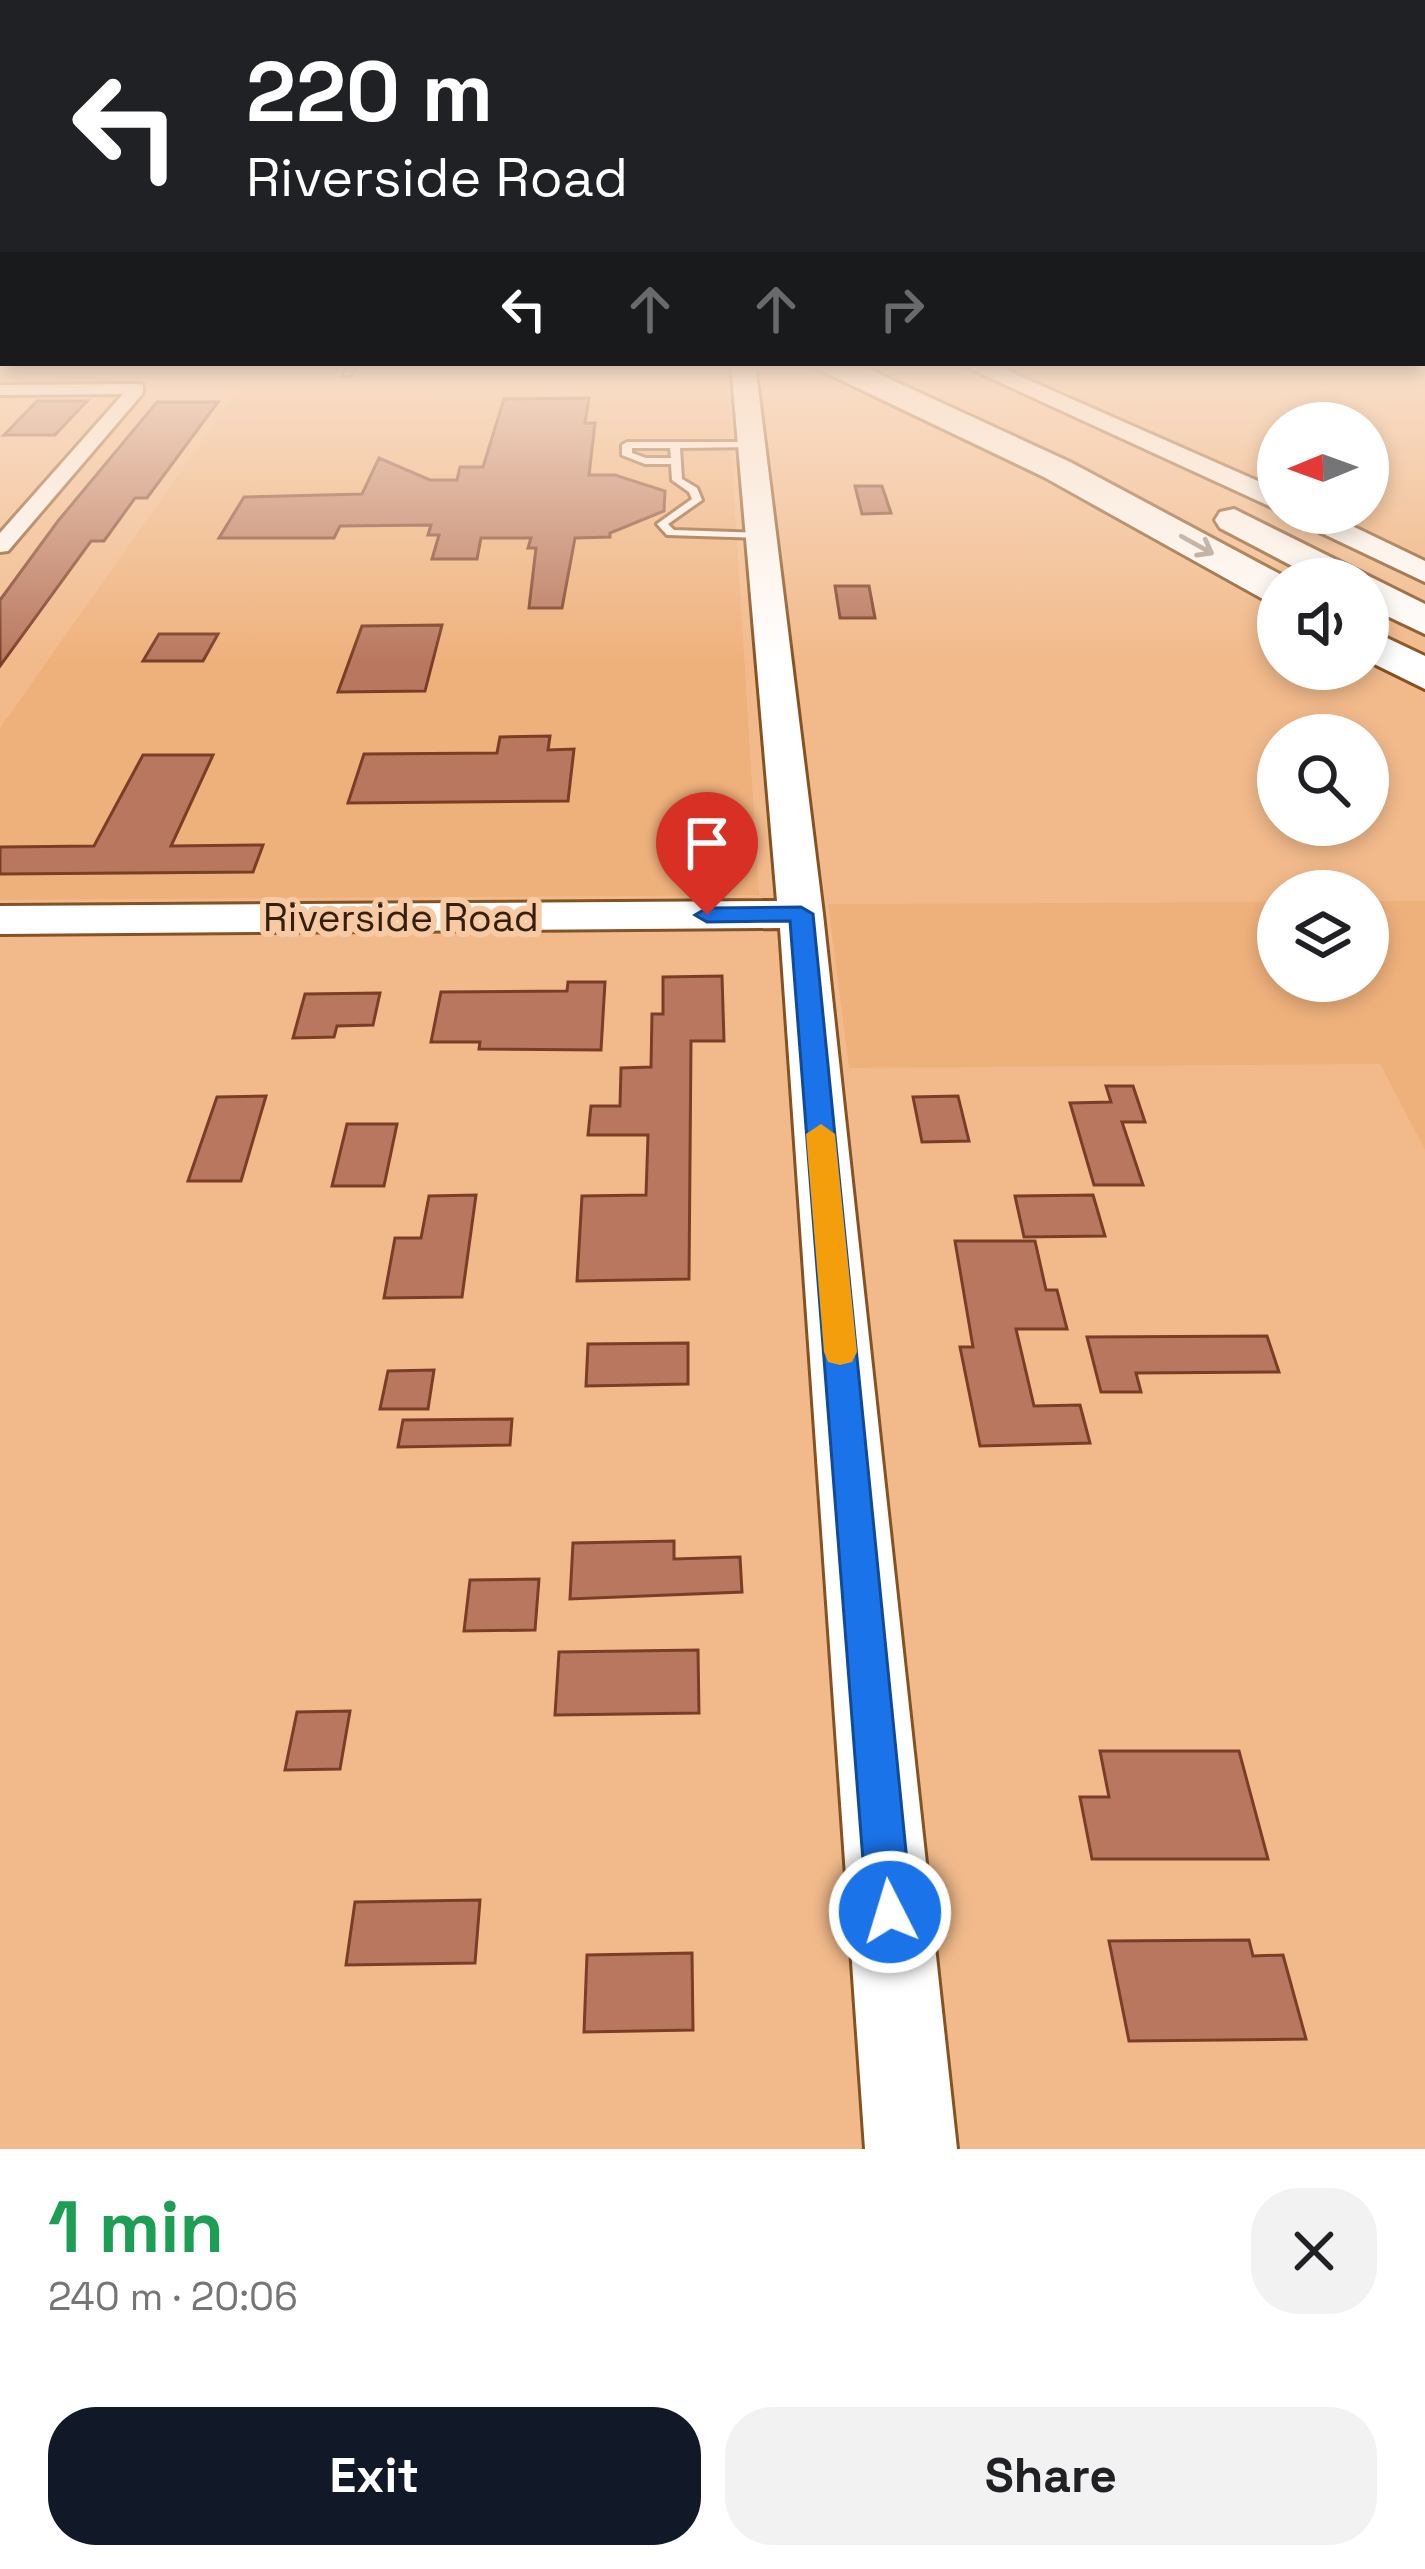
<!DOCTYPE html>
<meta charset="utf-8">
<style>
body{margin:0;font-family:"Space Grotesk",sans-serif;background:#f2f2f2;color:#202124;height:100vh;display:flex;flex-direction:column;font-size:45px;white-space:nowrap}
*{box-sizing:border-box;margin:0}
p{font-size:39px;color:#757577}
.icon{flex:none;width:66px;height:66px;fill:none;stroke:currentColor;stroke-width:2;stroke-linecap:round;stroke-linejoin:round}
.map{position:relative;height:2149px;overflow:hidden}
.side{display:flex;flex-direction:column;background:#fff;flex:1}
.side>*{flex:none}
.top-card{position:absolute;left:0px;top:0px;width:1425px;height:366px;box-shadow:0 6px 18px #0003;background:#202124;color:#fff;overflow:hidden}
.needle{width:78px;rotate:269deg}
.buttons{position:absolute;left:1257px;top:402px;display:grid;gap:24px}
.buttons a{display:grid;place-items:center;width:132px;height:132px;border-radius:50%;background:#fff;box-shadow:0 6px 18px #0003;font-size:60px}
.pin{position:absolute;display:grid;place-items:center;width:102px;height:102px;color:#fff;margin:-123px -51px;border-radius:50% 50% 50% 0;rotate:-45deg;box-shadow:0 0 12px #0007}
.pin .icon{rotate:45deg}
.me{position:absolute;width:132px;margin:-66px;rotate:355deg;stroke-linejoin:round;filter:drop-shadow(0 0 9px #0008)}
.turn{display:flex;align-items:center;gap:42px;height:252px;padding:0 48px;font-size:54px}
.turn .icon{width:156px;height:156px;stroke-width:2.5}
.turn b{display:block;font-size:84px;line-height:102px}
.lanes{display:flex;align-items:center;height:114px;padding:0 48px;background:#0003;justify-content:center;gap:60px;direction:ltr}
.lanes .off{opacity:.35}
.round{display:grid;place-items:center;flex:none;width:126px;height:126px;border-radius:48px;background:#f2f2f2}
.head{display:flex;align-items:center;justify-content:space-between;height:204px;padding:0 48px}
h1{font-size:72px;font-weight:700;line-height:90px;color:#1e9e55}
.primary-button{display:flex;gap:24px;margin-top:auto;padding:24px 48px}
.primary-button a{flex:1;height:138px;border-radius:48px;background:#111827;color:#fff;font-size:48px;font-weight:700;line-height:138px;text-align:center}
.primary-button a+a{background:#f2f2f2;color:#202124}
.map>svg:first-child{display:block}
.built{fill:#efb17c}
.building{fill:#b9775f;stroke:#7a3e27;stroke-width:3}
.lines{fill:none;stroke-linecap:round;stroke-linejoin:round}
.lane-casing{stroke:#845223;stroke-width:6}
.street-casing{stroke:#845223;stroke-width:6}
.secondary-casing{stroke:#845223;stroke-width:6}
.highway-casing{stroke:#845223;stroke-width:6}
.lane{fill:#fff;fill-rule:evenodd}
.street{fill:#fff;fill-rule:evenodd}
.secondary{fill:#fff;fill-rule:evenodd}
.highway{fill:#fff;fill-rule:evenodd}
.oneway{stroke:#a49a92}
.route{fill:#1a73e8;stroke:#114b97;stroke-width:3}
.slow{fill:#f59e0b}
.labels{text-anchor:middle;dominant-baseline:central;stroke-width:12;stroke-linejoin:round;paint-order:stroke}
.street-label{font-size:39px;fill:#341f0c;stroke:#f8caa4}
</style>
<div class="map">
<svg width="1425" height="2149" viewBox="0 0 1425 2149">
<rect width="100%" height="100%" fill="#f2ba8b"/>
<path class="built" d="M1425,361v203l-103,-51h46v-90h-90v68l-290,-128z
M727,383l32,512 -759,5v-172l242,-343z
M1368,901h57v249l-45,-86 -531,4 -21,-164 450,-2v79h90z"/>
<path class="building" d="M589,398l-4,25h10l-6,52h26l50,16 -1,20 -54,22v4l-35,1 -13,70h-33l7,-60h-8l3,-10h-50l-4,21h-45l7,-24h-11l3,-10 -91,1 -6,12h-115l25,-41 118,-3 17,-36 51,22h27l3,-13h23l21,-68z
M37,401h50l-32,34h-51z
M157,402h61l-71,96h-12l-31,43h-13l-91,125v-66l58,-79z
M855,486h27l9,27 -29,1z
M835,586h34l6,32h-35z
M442,625l-17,66 -87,1 24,-66z
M159,634h59l-15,27h-60z
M550,736l-2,14 26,-1 -6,52 -220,2 16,-49 133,-1 3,-16z
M143,755h70l-42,91 92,-1 -10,27 -253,2v-27l94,-1z
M722,976l2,65h-33l-2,238 -112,2 5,-85 64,-1 2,-60h-60l3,-29h29l1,-38 30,-1 1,-53h11v-37z
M568,982h37l-4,68 -122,-1 1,-7h-49l10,-50 126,-1z
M380,993l-7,32 -36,1 -3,11 -41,1 12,-44z
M1106,1086h27l12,36h-23l21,63h-49l-24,-82 41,-1z
M266,1096l-25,85h-53l29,-84z
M958,1096l11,45 -47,1 -9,-45z
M347,1124h50l-13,62h-52z
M476,1195l-14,102 -78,1 11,-60h26l8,-42z
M1093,1195l12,41 -81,1 -9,-41z
M955,1241h80l11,49h11l10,39h-51l18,77 46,-1 10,38 -110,3 -20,-99h13z
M1267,1336l12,36 -143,1 5,19h-40l-14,-55z
M688,1343v41l-102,2 2,-42z
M434,1370l-6,39h-48l8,-38z
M512,1419l-2,26 -112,2 5,-27z
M674,1541v18l66,-2 2,35 -172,7 3,-56z
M539,1579l-4,51 -71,1 6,-51z
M698,1650l1,63 -144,2 4,-63z
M350,1711l-10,58 -55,1 12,-58z
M1100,1751h139l29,108h-176l-12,-62h29z
M480,1900l-5,63 -129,2 9,-63z
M1249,1940l4,16 30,-1 23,84 -177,2 -20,-100z
M692,1953l1,77 -109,2 3,-77z"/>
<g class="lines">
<defs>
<path id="lane" d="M349,363h8l-7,12h-6z
M757,442v4l-3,1 -74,1 2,31 15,9 5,12 -34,24 6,6 93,3 1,2 -5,3 -96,-3 -10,-11 35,-25 -3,-7 -17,-12 -1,-16h-26l-23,-9v-10l5,-3zM632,448h38l1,10h-25l-14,-5z"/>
<path id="street" d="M137,384l6,1v8l-135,158 -8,1v-19l123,-139 -123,1v-10z"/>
<path id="secondary" d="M731,363h24l68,551 134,1235h-92l-85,-1221 -780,6v-28l777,-5z
M958,363h32l288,127v20z
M1287,513h38l100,48v21l-133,-63z"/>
<path id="highway" d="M814,363h41l215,99 219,117h-11v24l-15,-4 -219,-122 -226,-108z
M1234,509l191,95v30l-57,-27v-28h-51l-97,-51 -5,-8 5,-8z
M1368,629l57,27v33l-57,-28z"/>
</defs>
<use href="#lane" class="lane-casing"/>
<use href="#street" class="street-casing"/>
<use href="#secondary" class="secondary-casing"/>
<use href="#highway" class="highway-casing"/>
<use href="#lane" class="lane"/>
<use href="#street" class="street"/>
<use href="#secondary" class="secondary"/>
<use href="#highway" class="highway"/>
</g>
<defs><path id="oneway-shaft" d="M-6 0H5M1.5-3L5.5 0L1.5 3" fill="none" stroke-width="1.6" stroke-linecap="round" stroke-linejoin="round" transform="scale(3)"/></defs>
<use class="oneway" href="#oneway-shaft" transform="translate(1197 545) rotate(29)"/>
<linearGradient id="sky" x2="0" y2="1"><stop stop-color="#938eba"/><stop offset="0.55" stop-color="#f9e0cb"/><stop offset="1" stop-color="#f9e0cb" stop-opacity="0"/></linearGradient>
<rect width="1425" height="662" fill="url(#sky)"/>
<path class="route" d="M801,907l12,7 99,998 -6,15 -16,7 -16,-7 -7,-15 -77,-991 -83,1 -12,-7 12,-7z"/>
<path class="slow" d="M821,1124l14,10 22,218 -5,10 -12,3 -12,-3 -4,-10 -18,-218z"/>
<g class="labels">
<g class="street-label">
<text x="401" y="917">Riverside Road</text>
</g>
</g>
</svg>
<div class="buttons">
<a><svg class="needle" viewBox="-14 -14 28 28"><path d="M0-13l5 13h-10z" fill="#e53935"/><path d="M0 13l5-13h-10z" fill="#757577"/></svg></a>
<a><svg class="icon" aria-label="sound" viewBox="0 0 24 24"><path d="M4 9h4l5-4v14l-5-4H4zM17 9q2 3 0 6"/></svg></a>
<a><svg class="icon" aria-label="search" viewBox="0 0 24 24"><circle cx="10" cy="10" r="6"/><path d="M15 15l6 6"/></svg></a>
<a><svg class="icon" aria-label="layers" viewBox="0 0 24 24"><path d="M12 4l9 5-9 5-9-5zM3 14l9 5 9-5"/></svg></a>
</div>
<div class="pin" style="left:707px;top:915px;background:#d93025"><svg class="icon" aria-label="arrive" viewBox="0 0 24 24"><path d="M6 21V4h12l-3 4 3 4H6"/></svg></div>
<svg class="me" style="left:890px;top:1912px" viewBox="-20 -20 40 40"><circle r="17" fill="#1a73e8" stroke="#fff" stroke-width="3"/><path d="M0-11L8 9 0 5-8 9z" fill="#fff"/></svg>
<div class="top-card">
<div class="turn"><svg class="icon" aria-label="left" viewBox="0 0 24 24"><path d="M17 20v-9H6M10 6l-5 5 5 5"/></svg><div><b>220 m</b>Riverside Road</div></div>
<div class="lanes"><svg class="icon" aria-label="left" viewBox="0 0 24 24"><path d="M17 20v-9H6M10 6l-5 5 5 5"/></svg><svg class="icon off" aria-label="ahead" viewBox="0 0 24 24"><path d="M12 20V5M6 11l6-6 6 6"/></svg><svg class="icon off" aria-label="ahead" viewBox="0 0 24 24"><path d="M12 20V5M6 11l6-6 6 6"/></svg><svg class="icon off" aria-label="right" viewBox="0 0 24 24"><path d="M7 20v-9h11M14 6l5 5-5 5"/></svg></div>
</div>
</div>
<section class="side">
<div class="head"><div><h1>1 min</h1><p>240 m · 20:06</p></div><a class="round"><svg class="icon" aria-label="close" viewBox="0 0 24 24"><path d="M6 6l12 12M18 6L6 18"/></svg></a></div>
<div class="primary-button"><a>Exit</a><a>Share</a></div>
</section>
